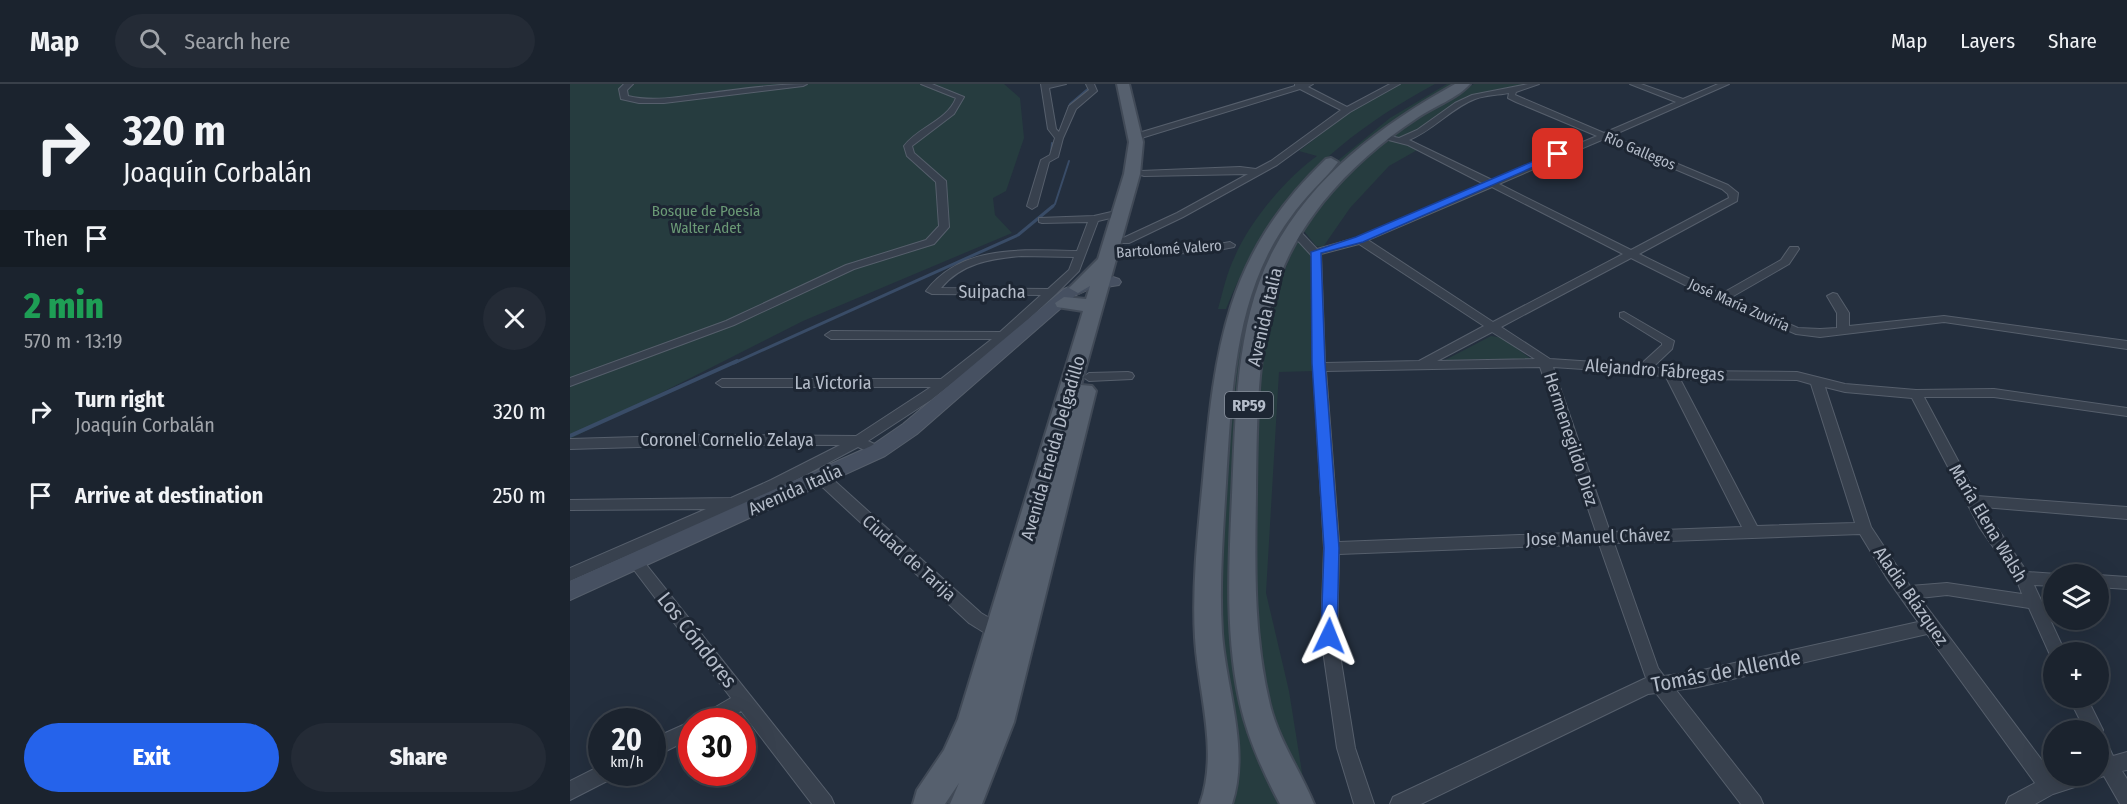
<!DOCTYPE html>
<meta charset="utf-8">
<style>
body{margin:0;font-family:"Fira Sans Condensed",sans-serif;background:#242b36;color:#f1f3f6;height:100vh;display:flex;flex-direction:column;font-size:22px;white-space:nowrap}
*{box-sizing:border-box;margin:0}
p{font-size:20px;color:#a0a4aa}
.icon{flex:none;width:33px;height:33px;fill:none;stroke:currentColor;stroke-width:2;stroke-linecap:round;stroke-linejoin:round}
.map{position:relative;flex:1;overflow:hidden}
.side{display:flex;flex-direction:column;background:#1b232e;width:570px}
.side>*{flex:none}
.banner{background:#1b232e;color:#f1f3f6;overflow:hidden}
.controls{position:absolute;left:1473px;top:480px;display:grid;gap:12px}
.controls a{display:grid;place-items:center;width:66px;height:66px;border-radius:50%;background:#1b232e;box-shadow:0 6px 24px #0002,0 0 0 2px #39404a;font-size:30px}
.speed{position:absolute;left:18px;top:624px;display:flex;gap:12px;font-size:30px;font-weight:700;text-align:center}
.speed>*{display:grid;place-content:center;width:78px;height:78px;border-radius:50%;background:#1b232e;box-shadow:0 6px 24px #0002,0 0 0 2px #39404a;line-height:1}
.speed small{font-size:15px;font-weight:400}
.speed .limit{border:9px solid #d22;background:#fff;color:#111}
.pin{position:absolute;display:grid;place-items:center;width:51px;height:51px;color:#fff;margin:-26px;border-radius:12px;box-shadow:0 3px 9px #0006}
.me{position:absolute;width:66px;margin:-33px;rotate:2deg;stroke-linejoin:round;filter:drop-shadow(0 0 4px #0008)}
.turn{display:flex;align-items:center;gap:21px;height:126px;padding:0 24px;font-size:27px}
.turn .icon{width:78px;height:78px;stroke-width:2.5}
.turn b{display:block;font-size:42px;line-height:51px}
.then{display:flex;align-items:center;height:57px;padding:0 24px;background:#0003;gap:12px;font-size:22px}
.round{display:grid;place-items:center;flex:none;width:63px;height:63px;border-radius:32px;background:#242b36}
.head{display:flex;align-items:center;justify-content:space-between;height:102px;padding:0 24px}
h1{font-size:36px;font-weight:800;line-height:45px;color:#1e9e55}
.action{display:flex;gap:12px;margin-top:auto;padding:12px 24px}
.action a{flex:1;height:69px;border-radius:36px;background:#2563eb;color:#fff;font-size:24px;font-weight:800;line-height:69px;text-align:center}
.action a+a{background:#242b36;color:#f1f3f6}
ul{padding:0;list-style:none}
li{display:flex;align-items:center;gap:18px;height:84px;padding:0 24px}
li div{flex:1}
li b{display:block;font-size:22px}
li em{font-style:normal}
header{display:flex;align-items:center;gap:36px;box-sizing:border-box;height:84px;padding:0 30px;background:#1b232e;border-bottom:2px solid #39404a}
header strong{font-size:28px}
nav{display:flex;gap:33px;margin-inline-start:auto;font-size:21px}
.search{width:420px;height:54px;background:#242b36;display:flex;align-items:center;gap:15px;box-sizing:border-box;padding:0 21px;border-radius:33px;color:#a0a4aa;font-size:22px}
main{display:flex;flex:1;min-height:0}
.map>svg:first-child{display:block}
.green{fill:#263c3f}
.lines{fill:none;stroke-linecap:round;stroke-linejoin:round}
.stream-far2{stroke:#394c67;stroke-width:2}
.stream-far1{stroke:#394c67;stroke-width:3}
.stream{stroke:#394c67;stroke-width:4}
.street-casing{stroke:#565f6c;stroke-width:2}
.secondary-casing{stroke:#565f6c;stroke-width:2}
.primary-casing{stroke:#414a57;stroke-width:4}
.street{fill:#38414e;fill-rule:evenodd}
.secondary{fill:#465061;fill-rule:evenodd}
.primary{fill:#56606e;fill-rule:evenodd}
.route{fill:#2563eb;stroke:#184099;stroke-width:1.5}
.labels{text-anchor:middle;dominant-baseline:central;stroke-width:6;stroke-linejoin:round;paint-order:stroke}
.far-street-label{font-size:15px;fill:#b4bcc9;stroke:#1d2633}
.far-park-label{font-size:15px;fill:#6b9a76;stroke:#1d2633}
.shield{fill:#1d2633;stroke:#878f9c;stroke-width:1.5}
.shield-label{font-size:16px;font-weight:bold;fill:#b4bcc9}
.street-label{font-size:18px;fill:#b4bcc9;stroke:#1d2633}
.near-street-label{font-size:21px;fill:#b4bcc9;stroke:#1d2633}
</style>
<header>
<strong>Map</strong>
<div class="search"><svg class="icon" aria-label="search" viewBox="0 0 24 24"><circle cx="10" cy="10" r="6"/><path d="M15 15l6 6"/></svg>Search here</div>
<nav><a>Map</a><a>Layers</a><a>Share</a></nav>
</header>
<main>
<section class="side">
<div class="banner">
<div class="turn"><svg class="icon" aria-label="right" viewBox="0 0 24 24"><path d="M7 20v-9h11M14 6l5 5-5 5"/></svg><div><b>320 m</b>Joaquín Corbalán</div></div>
<div class="then">Then<svg class="icon" aria-label="arrive" viewBox="0 0 24 24"><path d="M6 21V4h12l-3 4 3 4H6"/></svg></div>
</div>
<div class="head"><div><h1>2 min</h1><p>570 m · 13:19</p></div><a class="round"><svg class="icon" aria-label="close" viewBox="0 0 24 24"><path d="M6 6l12 12M18 6L6 18"/></svg></a></div>
<ul>
<li><svg class="icon" aria-label="right" viewBox="0 0 24 24"><path d="M7 20v-9h11M14 6l5 5-5 5"/></svg><div><b>Turn right</b><p>Joaquín Corbalán</p></div><em>320 m</em></li>
<li><svg class="icon" aria-label="arrive" viewBox="0 0 24 24"><path d="M6 21V4h12l-3 4 3 4H6"/></svg><div><b>Arrive at destination</b></div><em>250 m</em></li>
</ul>
<div class="action"><a>Exit</a><a>Share</a></div>
</section>
<div class="map">
<svg width="1557" height="720" viewBox="0 0 1557 720">
<rect width="100%" height="100%" fill="#242f3e"/>
<path class="green" d="M0,0h434l16,14 4,40 -18,53 -13,7 2,17 17,18 -209,88 -233,118z
M830,0h35c-102,55 -166,116 -209,225h-8c5,-18 9,-37 17,-53 15,-35 52,-79 82,-100l-18,-5 56,-43z
M877,0h12l-122,87 -76,121 -29,310 55,202h-66l-6,-184 7,-175 27,-157 30,-60 51,-61 60,-49z
M904,0h56c-19,4 -42,5 -60,13 -22,9 -53,48 -78,39l51,-36z
M821,56l28,9 -30,17 -39,42 -27,39 -7,-1 -12,-15c11,-27 60,-82 87,-91z
M727,156l15,15 3,116 -36,1 -13,221 23,98 18,113 -30,-61 -21,-106 -3,-152 6,-101 11,-64 14,-48z
M921,252l12,2 28,21 -86,1z"/>
<g class="lines">
<path class="stream-far2" d="M491,45l9,-25 20,-17
M481,69l1,-10
M481,124l4,-4 14,-43"/>
<path class="stream-far1" d="M164,279l284,-128 35,-29"/>
<path class="stream" d="M0,352l167,-75"/>
<defs>
<path id="street" d="M54,0h9l-6,6 1,6c24,6 49,1 73,-2 35,-4 70,-10 106,-10l-4,2 -139,17h-25l-18,-4 -2,-10z
M351,0h11l32,13 -10,17 -42,32 2,7 32,28 3,46 -15,17 -80,25 -120,56 -164,61v-8l156,-57 120,-56 80,-25 13,-14 -3,-44 -29,-26 -3,-10c14,-19 43,-25 52,-48z
M471,0h25l-17,4 7,41 3,3 10,-26 20,-16 -3,-6h8l3,7 -21,18 -13,29 -5,19 -9,5 -12,44 -5,3 -5,-3 14,-46 9,-5 5,-17 -7,-9z
M725,0h18l-5,3 39,20 43,-23h10l-50,28 -73,53 -94,52 -54,26h-8v-4l56,-26 71,-39 -104,2 -3,-1v-4l99,-4 16,2 15,-8 70,-51 -41,-21 -162,50h-6v-4l163,-49z
M958,0h11l-23,8 -1,3 89,38 72,-31 -46,-18h11l42,15 35,-15h11l-118,52 117,49 10,8 -1,8 -98,53 82,40 60,-34 9,-13h8l1,2 -10,15 -59,34 68,30 22,1 17,-1v-15l-10,-17 6,-3 4,1 12,19v13l95,-10 183,25v8l-183,-27 -124,15 -24,-3 -99,-43 -66,-33 -130,69 49,32 90,6 22,-20v-2l-42,-26v-4l4,-1 50,29 -2,8 -19,18 25,4 119,1 48,12 71,6 78,-1 133,19v8l-133,-19h-70l53,99 150,11v12l-144,-12 44,65 30,2h-3v12l-20,-1 31,67h-11v6l-3,-1 -22,-49 -82,-13 -27,3 133,177 36,1 -2,7 -34,11 -18,10h-29l3,-7 26,-14 -108,-149 -233,54 -18,2 84,107 3,7h-22l-85,-111 -8,1 -227,110h-31l3,-7 253,-119 -47,-134 -260,10 -2,82 18,112 19,56h-20l-17,-56 -16,-112 3,-88 -11,-185 -1,-107 -23,-25 1,-2h8l19,20 39,-11 128,-54 -76,-39 -31,-8 4,-3 18,4 18,-8 38,-27 17,-8zM939,9l-1,5 8,4 81,34 -105,44 -83,-40c25,-10 42,-32 66,-41 11,-4 23,-4 34,-6zM1034,55l118,50 6,5 1,4 -98,52 -132,-66zM922,103l131,67 -130,68 -125,-82zM789,160l125,82 -65,35 -94,2 -4,-109zM922,248l43,27 -98,2zM970,283l56,165 -257,10 -13,-171zM983,283l90,6 23,4 76,150 -132,5zM1110,295l117,1 14,4 44,139 -98,3zM1255,303l20,5 67,6 68,130 37,53 5,13 -75,-11 -37,3 -39,-59zM1290,450l28,46 30,42 -224,50 -30,4 -6,-8 -44,-125z
M550,126l5,3 -2,2 -25,6 -19,50 -23,23 -60,55 -65,51 -63,41 15,7 2,3 -2,3h-10l-15,-7 -77,41 -211,93v-13l136,-59 -136,1v-10l161,-2 40,-18 69,-35h-134l-136,4v-10l136,-4 150,1 75,-49h-209l-6,-4 6,-4h219l51,-40h-161l-6,-4 6,-4 169,1 41,-37 -109,-1 -6,-3c36,-47 97,-41 151,-40l11,-29 -46,1 -3,-1v-4l55,-2zM451,172l53,1 -5,13 -21,19 -107,-1c21,-25 49,-29 80,-32z
M660,158l5,3 -1,2 -26,5 -101,5 -5,-3 5,-3 101,-5z
M558,288l4,1 2,3 -2,3 -43,2 -6,-4 6,-4z
M252,389l5,1 154,139 25,15 2,5 -2,5c-12,4 -26,-9 -37,-15l-152,-141 -2,-4 2,-4z
M66,472l5,2 190,239 3,7h-22l-71,-93 -18,11h-26l3,-6 31,-18 -100,-132 -3,-4 3,-4z
M1528,491l29,2v12l-29,-2z
M1499,614h18l16,32 -2,5 3,2 9,19 14,-4v18l-5,1 5,8v25h-7l-16,-28 -6,2 -6,-2h6v-46h-13z
M122,637l2,1h-2v16l-40,20v-19z
M32,681v7h13l-2,6 -43,22v-19z"/>
<path id="secondary" d="M543,193l6,2 2,3 -2,3 -32,5 -11,5 -159,139 -32,22 -315,144v-19l301,-135 32,-22 161,-135 20,-8z"/>
<path id="primary" d="M547,0h12l14,58 -3,32 -59,211 11,1 4,5 -82,331 -32,82h-32l9,-21 -14,21h-32l4,-14 27,-40 14,-31 125,-408 -26,-4 -2,-4 9,-6 22,2 4,-13 -12,7 -9,-5 29,-29 26,-85 5,-32z
M885,0h15c-12,14 -37,23 -53,34 -35,23 -68,52 -94,84 -18,23 -34,48 -43,75 -24,68 -23,144 -24,216 -1,71 -3,142 14,212 9,36 30,65 44,99h-34c-17,-32 -32,-65 -40,-101 -15,-68 -11,-138 -8,-208 4,-80 3,-172 41,-244 39,-75 110,-127 182,-167z
M761,74l7,4c-7,10 -16,18 -24,27 -18,19 -33,40 -45,63 -36,70 -38,154 -43,231 -3,50 -7,100 -4,150 4,56 28,116 10,171h-32c19,-53 -2,-112 -5,-166 -3,-53 3,-106 8,-158 12,-132 22,-225 123,-321z"/>
</defs>
<use href="#street" class="street-casing"/>
<use href="#secondary" class="secondary-casing"/>
<use href="#primary" class="primary-casing"/>
<use href="#street" class="street"/>
<use href="#secondary" class="secondary"/>
<use href="#primary" class="primary"/>
</g>
<path class="route" d="M985,68l8,2 -200,88 -42,11 4,110 14,185 -2,88 -2,5 -6,2 -6,-2 -2,-5 3,-88 -12,-185 -1,-111 45,-15z"/>
<g class="labels">
<g class="far-street-label">
<text transform="translate(1070 67) rotate(23)">Río Gallegos</text>
<text transform="translate(599 165) rotate(-4)">Bartolomé Valero</text>
<text transform="translate(1169 221) rotate(24)">José María Zuviría</text>
</g>
<g class="far-park-label">
<text x="136" y="127">Bosque de Poesía<tspan x="136" dy="17">Walter Adet</tspan></text>
</g>
<rect class="shield" x="655" y="308" width="48" height="26" rx="4.5"/>
<g class="shield-label">
<text x="679" y="321">RP59</text>
</g>
<g class="street-label">
<text x="422" y="208">Suipacha</text>
<text transform="translate(695 233) rotate(-77)">Avenida Italia</text>
<text transform="translate(1085 286) rotate(4)">Alejandro Fábregas</text>
<text x="263" y="299">La Victoria</text>
<text transform="translate(1001 355) rotate(72)">Hermenegildo Diez</text>
<text x="157" y="356">Coronel Cornelio Zelaya</text>
<text transform="translate(483 364) rotate(-74)">Avenida Eneida Delgadillo</text>
<text transform="translate(225 406) rotate(-24)">Avenida Italia</text>
<text transform="translate(1418 439) rotate(59)">María Elena Walsh</text>
<text transform="translate(1028 453) rotate(-2)">Jose Manuel Chávez</text>
<text transform="translate(339 474) rotate(42)">Ciudad de Tarija</text>
<text transform="translate(1341 512) rotate(55)">Aladia Blázquez</text>
</g>
<g class="near-street-label">
<text transform="translate(127 556) rotate(52)">Los Cóndores</text>
<text transform="translate(1156 587) rotate(-11)">Tomás de Allende</text>
</g>
</g>
</svg>
<div class="controls">
<a><svg class="icon" aria-label="layers" viewBox="0 0 24 24"><path d="M12 4l9 5-9 5-9-5zM3 14l9 5 9-5"/></svg></a>
<a>+</a>
<a>−</a>
</div>
<div class="speed"><div>20<small>km/h</small></div><div class="limit">30</div></div>
<div class="pin" style="left:988px;top:70px;background:#d93025"><svg class="icon" aria-label="arrive" viewBox="0 0 24 24"><path d="M6 21V4h12l-3 4 3 4H6"/></svg></div>
<svg class="me" style="left:759px;top:552px" viewBox="-20 -20 40 40"><path d="M0-17L14 15 0 8-14 15z" fill="#2563eb" stroke="#fff" stroke-width="4"/></svg>
</div>
</main>
